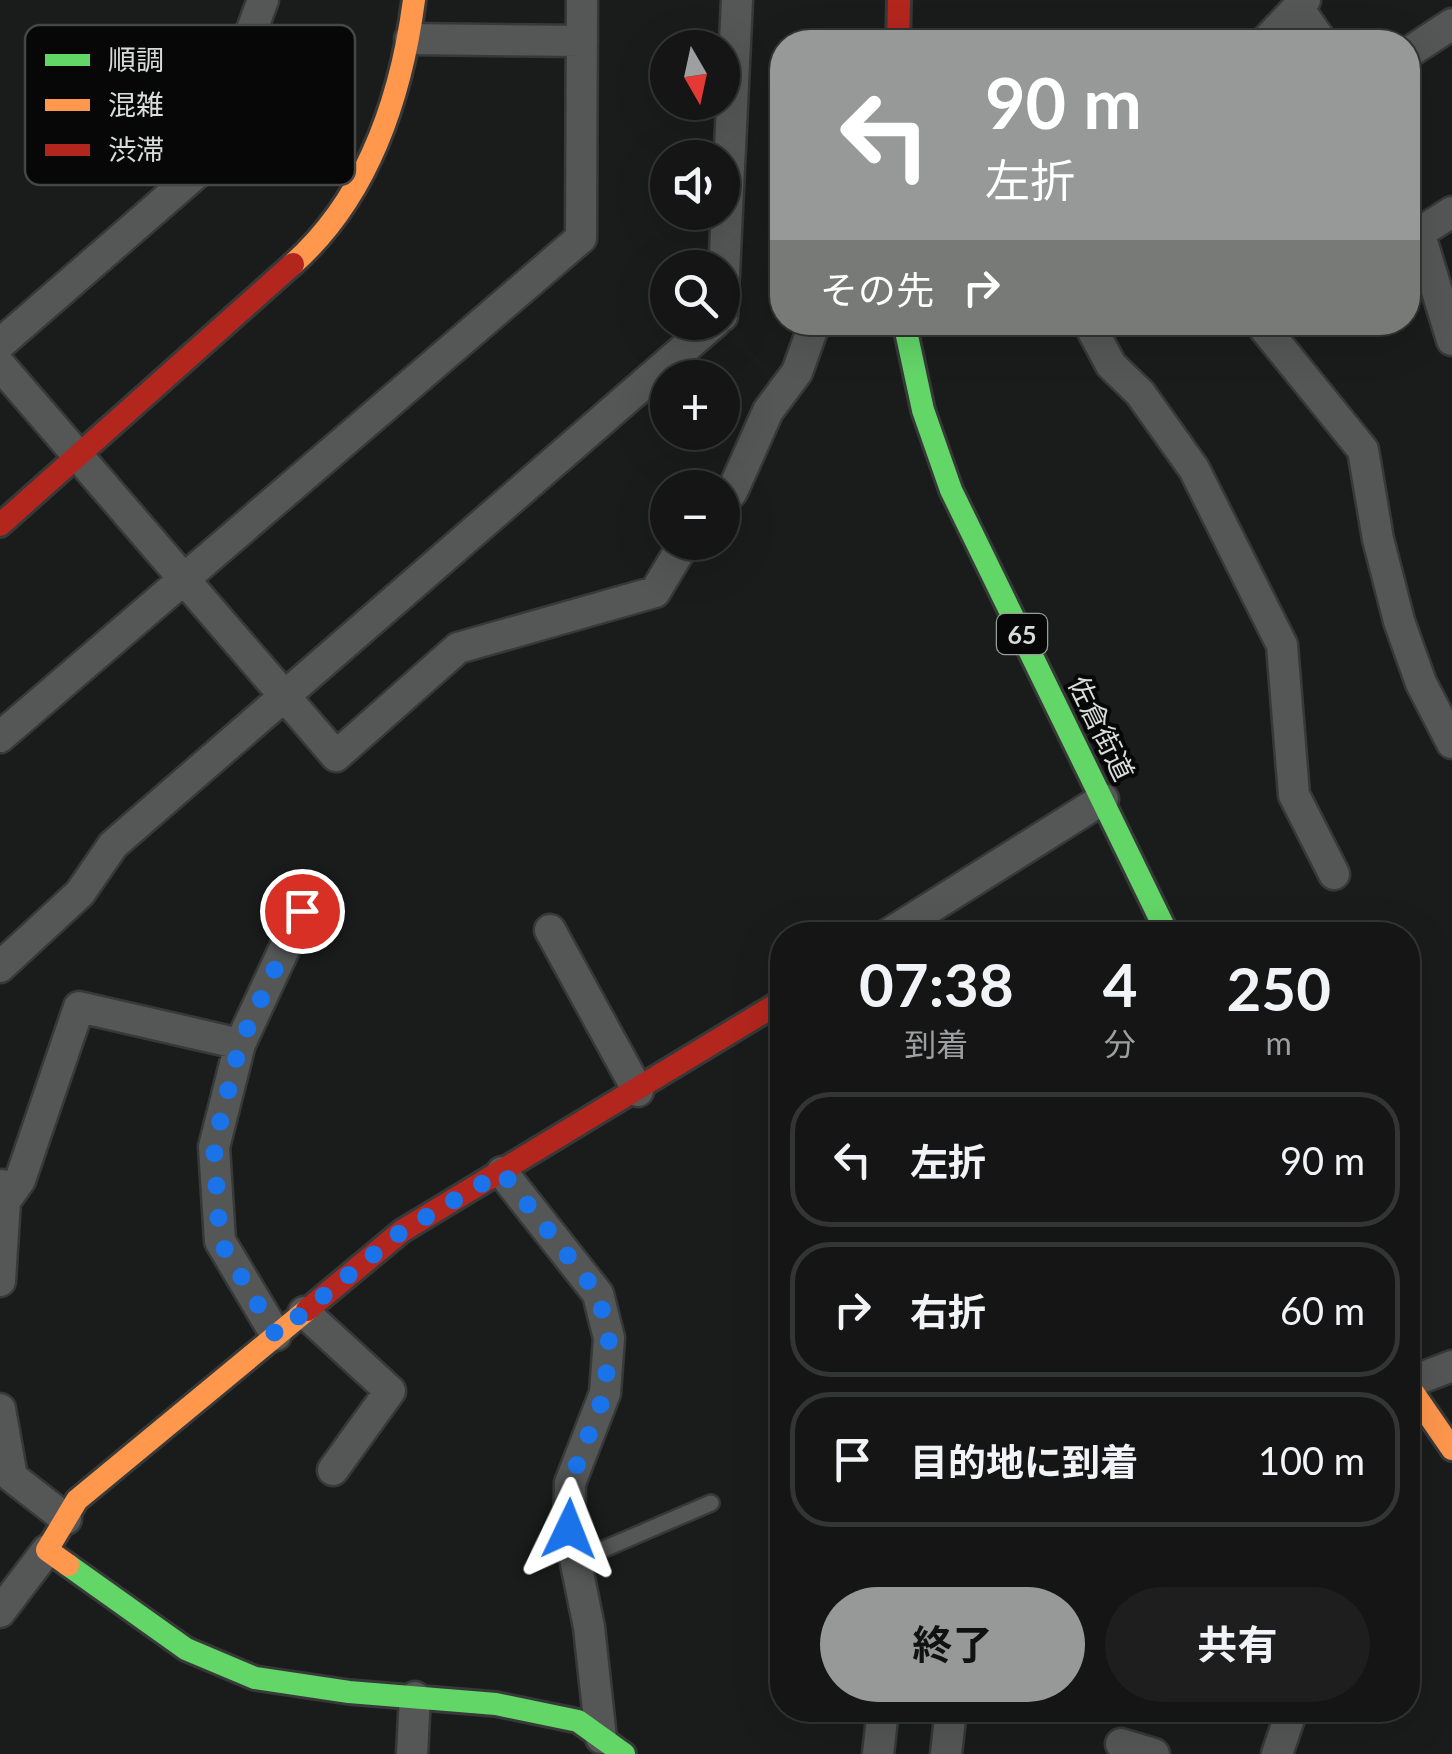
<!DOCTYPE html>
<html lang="ja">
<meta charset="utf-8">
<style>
body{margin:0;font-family:Lato,"Noto Sans JP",sans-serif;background:#1d1e1d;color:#f1f3f6;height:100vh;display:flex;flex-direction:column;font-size:38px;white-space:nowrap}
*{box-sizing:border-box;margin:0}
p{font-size:32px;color:#9d9fa0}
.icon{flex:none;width:55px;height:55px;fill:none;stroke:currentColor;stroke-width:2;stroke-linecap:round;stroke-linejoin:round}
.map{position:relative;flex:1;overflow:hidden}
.panel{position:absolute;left:770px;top:922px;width:650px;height:800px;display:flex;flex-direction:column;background:#141514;border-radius:40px;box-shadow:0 10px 40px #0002,0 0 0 2px #333434}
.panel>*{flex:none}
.banner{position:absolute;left:770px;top:30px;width:650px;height:305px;border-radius:40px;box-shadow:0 10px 40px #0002,0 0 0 2px #333434;background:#969997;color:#fff;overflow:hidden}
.needle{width:65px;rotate:171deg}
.controls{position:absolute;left:650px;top:30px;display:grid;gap:20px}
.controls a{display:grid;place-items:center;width:90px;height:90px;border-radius:50%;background:#141514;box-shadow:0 10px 40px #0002,0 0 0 2px #333434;font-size:50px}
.pin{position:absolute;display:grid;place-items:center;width:85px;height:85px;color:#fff;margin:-42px;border:5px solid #fff;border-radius:50%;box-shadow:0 2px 10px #0007}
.me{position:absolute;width:110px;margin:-55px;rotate:2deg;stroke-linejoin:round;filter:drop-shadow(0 0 8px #0008)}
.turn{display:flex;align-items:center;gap:35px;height:210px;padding:0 50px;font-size:45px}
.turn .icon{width:130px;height:130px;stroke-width:2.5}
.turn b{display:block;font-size:70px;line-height:85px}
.then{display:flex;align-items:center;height:95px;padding:0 50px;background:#0003;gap:20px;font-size:38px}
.eta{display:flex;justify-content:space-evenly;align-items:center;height:170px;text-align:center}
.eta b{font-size:60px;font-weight:700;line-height:70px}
.button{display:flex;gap:20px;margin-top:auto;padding:20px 50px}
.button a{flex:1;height:115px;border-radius:60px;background:#969997;color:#111;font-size:40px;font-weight:700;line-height:115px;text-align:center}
.button a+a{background:#1d1e1d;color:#f1f3f6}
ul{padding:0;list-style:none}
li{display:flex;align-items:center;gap:30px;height:135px;margin:0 20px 15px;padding:0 30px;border:5px solid #333434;border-radius:40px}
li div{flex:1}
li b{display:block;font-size:38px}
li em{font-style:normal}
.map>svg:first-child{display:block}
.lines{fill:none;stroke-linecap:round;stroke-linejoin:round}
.lane-casing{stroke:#363938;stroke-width:20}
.street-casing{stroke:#363938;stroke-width:35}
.fast-casing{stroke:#363938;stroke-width:28}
.slow-casing{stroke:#363938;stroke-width:28}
.jam-casing{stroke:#363938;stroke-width:28}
.lane{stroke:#555656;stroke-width:15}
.street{stroke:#555656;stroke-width:30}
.fast{stroke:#63d668;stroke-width:22}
.slow{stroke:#ff974d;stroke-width:22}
.jam{stroke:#b3261e;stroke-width:22}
.route{stroke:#1a73e8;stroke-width:18;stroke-dasharray:0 32.4}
.labels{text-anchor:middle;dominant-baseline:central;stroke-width:8;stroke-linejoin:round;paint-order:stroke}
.shield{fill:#060706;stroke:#999c9a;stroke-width:2.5}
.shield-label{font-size:25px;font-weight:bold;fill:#d8dcda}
.street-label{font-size:28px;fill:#d8dcda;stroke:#060706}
.key{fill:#060706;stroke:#454746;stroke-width:2.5}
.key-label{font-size:28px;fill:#d8dcda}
</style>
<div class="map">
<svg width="1452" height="1754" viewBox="0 0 1452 1754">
<rect width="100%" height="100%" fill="#1a1c1b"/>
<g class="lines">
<defs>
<path id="lane" d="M576,1561l135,-58"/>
<path id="street" d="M1298,8l24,34
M410,39l172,2
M1265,42l40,-42
M1408,53l44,-29
M1419,232l33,108
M1408,240l44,-28
M722,316l15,-316
M1088,322l23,43 29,28 54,76 88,176 12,150 40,79
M1275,322l-10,7 98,121 15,89 21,82 22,62 31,60
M0,344l239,-208 -7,-53 31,-83
M0,365l336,391 122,-108 197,-56 30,-50
M722,501l10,-9 36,-81 29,-39 18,-50
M0,737l581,-499 1,-238
M550,930l88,161
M887,935l216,-136
M0,967l80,-74 33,-48 602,-523
M502,1172l96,122 11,44 -4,55 -35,90 -1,46 20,98 12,111
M5,1201l15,-21 59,-173 161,37
M0,1281l5,-80 -3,-16
M304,1312l86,79 -57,79
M276,1335l-56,-94 -6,-94 26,-103 62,-133
M1408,1383l44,-17
M0,1409l12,68 54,42
M0,1612l47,-62
M1121,1744l33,10
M412,1754l3,-57
M878,1754l5,-44
M946,1754l5,-44
M1277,1754l15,-44"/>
<path id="fast" d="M904,322l19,88 28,80 217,445
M68,1565l118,84 69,29 94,14 147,12 82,17 46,33"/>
<path id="slow" d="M293,264c76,-68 108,-166 121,-264
M1408,1385l44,64
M68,1565l-21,-15 30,-50 230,-190"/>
<path id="jam" d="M898,42l1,-42
M0,525l293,-261
M307,1310l95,-79 380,-230"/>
</defs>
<use href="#lane" class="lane-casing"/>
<use href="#street" class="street-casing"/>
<use href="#fast" class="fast-casing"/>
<use href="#slow" class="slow-casing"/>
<use href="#jam" class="jam-casing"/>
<use href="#lane" class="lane"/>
<use href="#street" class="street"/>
<use href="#fast" class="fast"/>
<use href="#slow" class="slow"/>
<use href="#jam" class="jam"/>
</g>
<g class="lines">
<path class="route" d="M302,911l-62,133 -26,102 6,95 56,94 126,-104 100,-59 96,122 11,44 -4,55 -35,90 -1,46"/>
</g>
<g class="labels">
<rect class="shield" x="997" y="614" width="50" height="40" rx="8"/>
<g class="shield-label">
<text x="1022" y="634">65</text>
</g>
<g class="street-label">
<text transform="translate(1102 728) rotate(64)">佐倉街道</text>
</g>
</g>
<rect x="25" y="25" width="330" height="160" rx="15" class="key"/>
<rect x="45" y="54" width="45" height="12" fill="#63d668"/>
<rect x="45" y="99" width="45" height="12" fill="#ff974d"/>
<rect x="45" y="144" width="45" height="12" fill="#b3261e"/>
<g class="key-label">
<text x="108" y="70">順調</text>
<text x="108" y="115">混雑</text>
<text x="108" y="160">渋滞</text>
</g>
</svg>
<div class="controls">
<a><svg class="needle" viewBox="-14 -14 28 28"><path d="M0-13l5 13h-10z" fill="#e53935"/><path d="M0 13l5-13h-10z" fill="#9d9fa0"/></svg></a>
<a><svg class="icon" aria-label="sound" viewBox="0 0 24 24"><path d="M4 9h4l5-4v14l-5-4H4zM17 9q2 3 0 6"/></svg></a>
<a><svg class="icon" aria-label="search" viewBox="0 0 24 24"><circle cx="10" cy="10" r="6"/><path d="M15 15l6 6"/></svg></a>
<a>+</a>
<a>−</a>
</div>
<div class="pin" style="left:302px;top:911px;background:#d93025"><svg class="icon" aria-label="arrive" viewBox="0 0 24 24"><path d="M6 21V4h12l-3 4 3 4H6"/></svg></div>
<svg class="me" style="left:569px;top:1529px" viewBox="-20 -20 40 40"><path d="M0-17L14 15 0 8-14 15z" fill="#1a73e8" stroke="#fff" stroke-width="4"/></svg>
<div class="banner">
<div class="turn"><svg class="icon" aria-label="left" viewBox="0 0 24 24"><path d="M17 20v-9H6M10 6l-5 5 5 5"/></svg><div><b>90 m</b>左折</div></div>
<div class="then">その先<svg class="icon" aria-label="right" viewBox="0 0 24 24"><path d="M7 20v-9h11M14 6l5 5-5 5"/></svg></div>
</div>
<section class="panel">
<div class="eta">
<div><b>07:38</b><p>到着</p></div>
<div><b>4</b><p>分</p></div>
<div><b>250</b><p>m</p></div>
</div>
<ul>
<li><svg class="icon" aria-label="left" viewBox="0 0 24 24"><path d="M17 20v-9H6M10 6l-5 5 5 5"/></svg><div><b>左折</b></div><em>90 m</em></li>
<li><svg class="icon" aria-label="right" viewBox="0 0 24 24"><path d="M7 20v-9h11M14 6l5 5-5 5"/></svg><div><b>右折</b></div><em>60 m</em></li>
<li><svg class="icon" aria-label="arrive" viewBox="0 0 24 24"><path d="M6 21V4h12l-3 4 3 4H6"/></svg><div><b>目的地に到着</b></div><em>100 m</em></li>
</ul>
<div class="button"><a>終了</a><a>共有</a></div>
</section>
</div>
